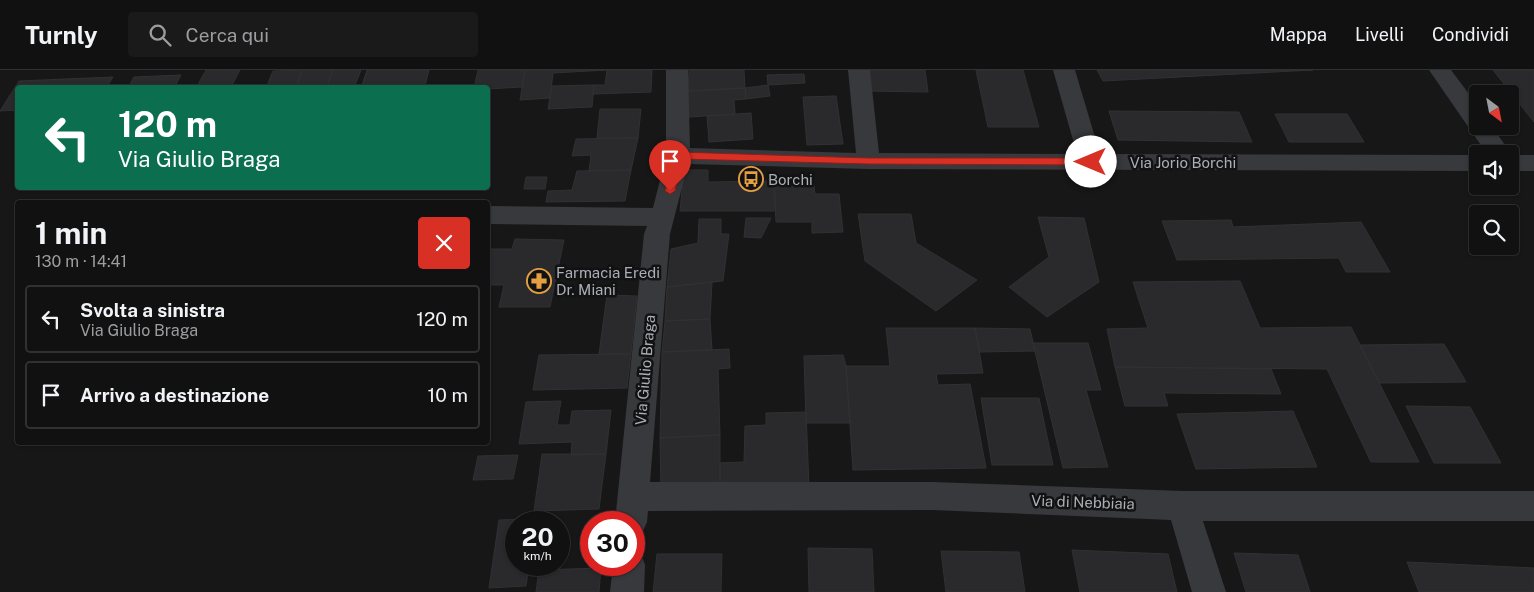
<!DOCTYPE html>
<html lang="it">
<meta charset="utf-8">
<style>
body{margin:0;font-family:"Public Sans",sans-serif;background:#1a1a1b;color:#f1f3f6;height:100vh;display:flex;flex-direction:column;font-size:19px;white-space:nowrap}
*{box-sizing:border-box;margin:0}
p{font-size:16px;color:#9c9d9f}
.icon{flex:none;width:28px;height:28px;fill:none;stroke:currentColor;stroke-width:2;stroke-linecap:round;stroke-linejoin:round}
.map{position:relative;flex:1;overflow:hidden}
.sheet{position:absolute;left:15px;top:130px;width:475px;height:245px;display:flex;flex-direction:column;background:#111112;border-radius:5px;box-shadow:0 1px 4px #0004,0 0 0 1px #303132}
.sheet>*{flex:none}
.hud{position:absolute;left:15px;top:15px;width:475px;height:105px;border-radius:5px;box-shadow:0 1px 4px #0004,0 0 0 1px #303132;background:#0b6e4f;color:#fff;overflow:hidden}
.needle{width:32px;rotate:148deg}
.fabs{position:absolute;left:1469px;top:15px;display:grid;gap:10px}
.fabs a{display:grid;place-items:center;width:50px;height:50px;border-radius:5px;background:#111112;box-shadow:0 1px 4px #0004,0 0 0 1px #303132;font-size:25px}
.speed{position:absolute;left:505px;top:441px;display:flex;gap:10px;font-size:25px;font-weight:700;text-align:center}
.speed>*{display:grid;place-content:center;width:65px;height:65px;border-radius:50%;background:#111112;box-shadow:0 1px 4px #0004,0 0 0 1px #303132;line-height:1}
.speed small{font-size:12px;font-weight:400}
.speed .limit{border:8px solid #d22;background:#fff;color:#111}
.pin{position:absolute;display:grid;place-items:center;width:42px;height:42px;color:#fff;margin:-51px -21px;border-radius:50% 50% 50% 0;rotate:-45deg;box-shadow:0 0 5px #0007}
.pin .icon{rotate:45deg}
.me{position:absolute;width:55px;margin:-28px;rotate:270deg;stroke-linejoin:round;filter:drop-shadow(0 0 4px #0008)}
.turn{display:flex;align-items:center;gap:18px;height:105px;padding:0 20px;font-size:22px}
.turn .icon{width:65px;height:65px;stroke-width:2.5}
.turn b{display:block;font-size:35px;line-height:42px}
.round{display:grid;place-items:center;flex:none;width:52px;height:52px;border-radius:5px;background:#1a1a1b}
.head{display:flex;align-items:center;justify-content:space-between;height:85px;padding:0 20px}
h1{font-size:30px;font-weight:700;line-height:38px}
ul{padding:0;list-style:none}
li{display:flex;align-items:center;gap:15px;height:68px;margin:0 10px 8px;padding:0 10px;border:2px solid #303132;border-radius:5px}
li div{flex:1}
li b{display:block;font-size:19px}
li em{font-style:normal}
header{display:flex;align-items:center;gap:30px;box-sizing:border-box;height:70px;padding:0 25px;background:#111112;border-bottom:1px solid #303132}
header strong{font-size:24px}
nav{display:flex;gap:28px;margin-inline-start:auto;font-size:18px}
.search{width:350px;height:45px;background:#1a1a1b;display:flex;align-items:center;gap:12px;box-sizing:border-box;padding:0 18px;border-radius:5px;color:#9c9d9f;font-size:19px}
.map>svg:first-child{display:block}
.building{fill:#2a2a2c;stroke:#313134}
.lines{fill:none;stroke-linecap:round;stroke-linejoin:round}
.minor{fill:#38393d;fill-rule:evenodd}
.route{fill:#d93025;stroke:#8d1f18}
.labels{text-anchor:middle;dominant-baseline:central;stroke-width:5;stroke-linejoin:round;paint-order:stroke}
.street-label{font-size:15px;fill:#aaafb7;stroke:#121213}
.poi-label{font-size:15px;fill:#aaafb7;stroke:#121213;text-anchor:start}
</style>
<header>
<strong>Turnly</strong>
<div class="search"><svg class="icon" aria-label="search" viewBox="0 0 24 24"><circle cx="10" cy="10" r="6"/><path d="M15 15l6 6"/></svg>Cerca qui</div>
<nav><a>Mappa</a><a>Livelli</a><a>Condividi</a></nav>
</header>
<div class="map">
<svg width="1534" height="522" viewBox="0 0 1534 522">
<rect width="100%" height="100%" fill="#171718"/>
<path class="building" d="M206,0h34l-8,15h7l-2,3h-41z
M302,0h31l-7,18h-30z
M302,0l-6,18h-30l7,-17z
M333,0h28l-7,18h-28z
M367,0h62l-4,16 -64,2z
M478,0h47l-3,17 -34,2v-1h-14z
M525,0h82l-54,3 -3,25 -30,2z
M607,0h45l-1,22 -58,2 1,-9h11z
M689,0h55l1,18 -57,3z
M866,0h59l3,22 -62,-1z
M976,0h47l16,57h-51z
M1097,0h216l-210,11z
M1493,0h41v52z
M804,4l1,9 -37,2 -1,-10z
M181,5l-7,13h-46l6,-11z
M113,7l-7,11h-88v22l-18,1 19,-30z
M594,15l-2,22 -44,2 4,-23z
M768,15l2,11 -24,3 -1,-11z
M745,18l1,11 -12,1 1,14 -46,3 -1,-26z
M836,26l7,48 -36,1 -4,-48z
M600,39h41l-3,29h-41z
M1109,41l130,1 13,30 -134,-2z
M751,43l2,26 -44,3 -2,-26z
M1275,44h72l17,28h-75z
M638,68l-7,32 -42,1 2,-16 -19,1 4,-17z
M631,100l-6,31 -79,1 2,-11 24,-1 5,-19z
M684,100h24v12l66,-1 2,30h-96z
M526,107h21l-2,12h-21z
M813,110l2,14h24l4,38 -31,1v-11h-36l-2,-41z
M858,144h53l5,29 61,37 -41,31 -71,-50z
M1038,147l46,1 15,64 -52,35 -38,-30 40,-30z
M746,148h25l-10,20 -17,-1z
M699,149h22v15h8l-6,47 -56,6 4,-38 27,-6z
M1231,150l2,7 128,-5 29,50h-44l-7,-14 -162,2 -15,-39z
M515,169l49,1 -14,67h-51l5,-22h-16v-36h24z
M1240,211l20,47 91,-1 68,135h-48l-44,-93 -212,-2 -8,-38 41,-1 -15,-46z
M712,212l-2,37 -45,2 2,-34z
M607,225l30,1 -6,58h-32z
M710,249l2,31 -50,2 3,-31z
M886,258h89l8,45 -47,1 2,11 32,-1 16,84 -133,2 -7,-104h44z
M975,258l55,1 5,22 -55,1z
M1033,273h55l13,47h-15l22,77 -45,1z
M1444,274l22,38 -87,1 -19,-38z
M729,279l1,19 -12,1 2,66 -60,3 2,-86z
M631,284l-4,34 -94,2 6,-35z
M843,285l3,11 4,57h-44l-2,-67z
M1115,297l156,2 10,25 -117,-1 4,13h-43z
M981,328h58l14,67h-61z
M561,331l-4,24h13l2,-14 39,-1 -5,44 -35,1 1,-13 -53,2 7,-42z
M1406,336l64,1 31,56h-67z
M1293,341l24,56 -121,2 -19,-55z
M806,342l3,75 -89,2v-26l24,-1 1,-36 21,-1v-12z
M720,365v54l-59,4 -1,-55z
M542,384h64l-7,55 -65,2z
M518,385l-5,24 -40,1 5,-24z
M535,449l-1,3h-18v43h13l-3,21 -37,2 10,-68z
M808,478l64,1 2,43h-65z
M1072,480l96,4 9,38h-97z
M941,481l78,1 6,40h-79z
M1234,483l64,2 12,37h-64z
M657,484h65l-1,38h-68z
M1407,492l127,6v24h-115z
M601,498l-2,24h-63l3,-22z"/>
<g class="lines">
<path class="minor" d="M666,0h22l2,78 166,5 -8,-83h22l9,83 198,1 -24,-84h22l25,84 378,1v16l-610,-2 -180,-5 -18,70 -20,248h282l251,9h351v30h-331l23,71h-34l-21,-72 -239,-10 -284,1 -1,11 -5,11 -8,3v-14h-19l29,-288 3,-8 -159,-2v-18l165,2 13,-52z
M1429,0h22l27,36v20h14l19,28 -1,1h24v16h-24v-17h-23z
M634,481l7,3 4,11 -1,27h-34l3,-27h21z"/>
</g>
<path class="route" d="M678,82l190,6h223l5,4 -5,3 -223,-1 -186,-5 -7,32 -5,3 -5,-3 8,-35z"/>
<defs>
<symbol id="bus-ring" viewBox="-11 -11 22 22"><circle r="9.5" fill="#121213" stroke="#e49f43" stroke-width="1.5"/><path d="M-5-6H5V4H4V6H2V4H-2V6H-4V4H-5ZM-3.5-4V0h7V-4ZM-3.5 1.2v1.5H-2V1.2ZM2 1.2v1.5H3.5V1.2Z" fill="#e49f43"/></symbol>
<symbol id="pharmacy-ring" viewBox="-11 -11 22 22"><circle r="9.5" fill="#121213" stroke="#e49f43" stroke-width="1.5"/><path d="M-2-6h4v4h4v4h-4v4h-4v-4h-4v-4h4Z" fill="#e49f43"/></symbol>
</defs>
<g fill-rule="evenodd">
<use href="#bus-ring" x="737" y="95" width="28" height="28"/>
<use href="#pharmacy-ring" x="525" y="197" width="28" height="28"/>
</g>
<g class="labels">
<g class="street-label">
<text x="1183" y="92">Via Jorio Borchi</text>
<text transform="translate(645 300) rotate(-85)">Via Giulio Braga</text>
<text transform="translate(1083 432) rotate(2)">Via di Nebbiaia</text>
</g>
<g class="poi-label">
<text x="768" y="109">Borchi</text>
<text x="556" y="202">Farmacia Eredi<tspan x="556" dy="17">Dr. Miani</tspan></text>
</g>
</g>
</svg>
<div class="fabs">
<a><svg class="needle" viewBox="-14 -14 28 28"><path d="M0-13l5 13h-10z" fill="#e53935"/><path d="M0 13l5-13h-10z" fill="#9c9d9f"/></svg></a>
<a><svg class="icon" aria-label="sound" viewBox="0 0 24 24"><path d="M4 9h4l5-4v14l-5-4H4zM17 9q2 3 0 6"/></svg></a>
<a><svg class="icon" aria-label="search" viewBox="0 0 24 24"><circle cx="10" cy="10" r="6"/><path d="M15 15l6 6"/></svg></a>
</div>
<div class="speed"><div>20<small>km/h</small></div><div class="limit">30</div></div>
<div class="pin" style="left:670px;top:121px;background:#d93025"><svg class="icon" aria-label="arrive" viewBox="0 0 24 24"><path d="M6 21V4h12l-3 4 3 4H6"/></svg></div>
<svg class="me" style="left:1091px;top:92px" viewBox="-20 -20 40 40"><circle r="19" fill="#fff"/><path d="M0-13L10 11 0 6-10 11z" fill="#d93025"/></svg>
<div class="hud">
<div class="turn"><svg class="icon" aria-label="left" viewBox="0 0 24 24"><path d="M17 20v-9H6M10 6l-5 5 5 5"/></svg><div><b>120 m</b>Via Giulio Braga</div></div>
</div>
<section class="sheet">
<div class="head"><div><h1>1 min</h1><p>130 m · 14:41</p></div><a class="round" style="background:#d93025;color:#fff"><svg class="icon" aria-label="close" viewBox="0 0 24 24"><path d="M6 6l12 12M18 6L6 18"/></svg></a></div>
<ul>
<li><svg class="icon" aria-label="left" viewBox="0 0 24 24"><path d="M17 20v-9H6M10 6l-5 5 5 5"/></svg><div><b>Svolta a sinistra</b><p>Via Giulio Braga</p></div><em>120 m</em></li>
<li><svg class="icon" aria-label="arrive" viewBox="0 0 24 24"><path d="M6 21V4h12l-3 4 3 4H6"/></svg><div><b>Arrivo a destinazione</b></div><em>10 m</em></li>
</ul>
</section>
</div>
